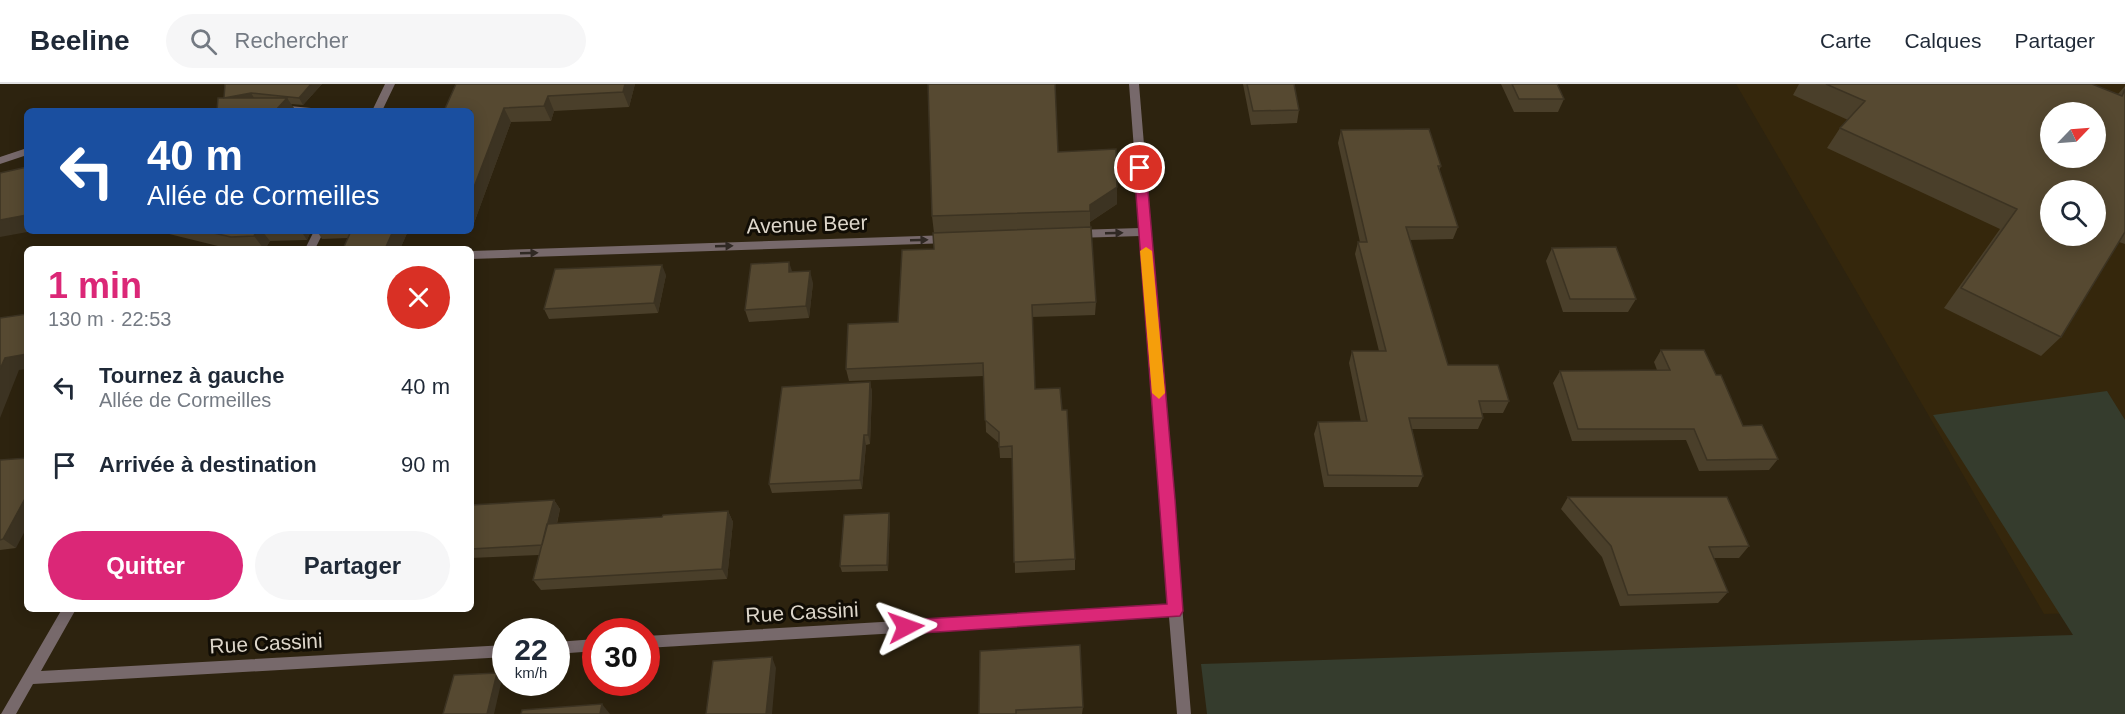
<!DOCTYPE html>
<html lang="fr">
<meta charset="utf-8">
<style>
body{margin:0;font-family:Helvetica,sans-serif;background:#f6f6f7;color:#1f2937;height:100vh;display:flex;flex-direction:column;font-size:22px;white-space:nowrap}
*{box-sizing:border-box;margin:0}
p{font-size:20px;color:#747a83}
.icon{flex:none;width:33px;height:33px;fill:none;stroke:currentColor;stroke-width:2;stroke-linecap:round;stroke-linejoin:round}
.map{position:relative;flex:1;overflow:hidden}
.drawer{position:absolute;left:24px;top:162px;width:450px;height:366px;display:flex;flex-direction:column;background:#fff;border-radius:9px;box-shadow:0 3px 15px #0003}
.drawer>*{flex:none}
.hud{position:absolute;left:24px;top:24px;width:450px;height:126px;border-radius:9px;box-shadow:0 3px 15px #0003;background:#1a4fa0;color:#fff;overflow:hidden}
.needle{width:39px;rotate:65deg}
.controls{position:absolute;left:2040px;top:18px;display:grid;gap:12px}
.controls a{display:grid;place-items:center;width:66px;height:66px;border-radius:50%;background:#fff;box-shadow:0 3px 15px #0003;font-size:30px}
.speed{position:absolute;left:492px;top:534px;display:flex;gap:12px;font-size:30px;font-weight:700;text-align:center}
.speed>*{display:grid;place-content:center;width:78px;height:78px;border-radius:50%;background:#fff;box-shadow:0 3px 15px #0003;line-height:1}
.speed small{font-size:15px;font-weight:400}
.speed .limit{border:9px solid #d22;background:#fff;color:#111}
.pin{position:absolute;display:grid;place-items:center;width:51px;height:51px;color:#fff;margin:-26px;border:3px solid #fff;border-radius:50%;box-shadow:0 2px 6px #0007}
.me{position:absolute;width:66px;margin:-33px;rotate:86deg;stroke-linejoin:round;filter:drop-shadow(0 0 4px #0008)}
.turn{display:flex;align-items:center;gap:21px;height:126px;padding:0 24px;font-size:27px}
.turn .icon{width:78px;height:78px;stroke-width:2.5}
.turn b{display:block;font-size:42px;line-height:51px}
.round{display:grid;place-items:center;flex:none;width:63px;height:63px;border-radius:32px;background:#f6f6f7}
.headline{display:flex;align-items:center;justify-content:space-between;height:102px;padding:0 24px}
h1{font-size:36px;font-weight:700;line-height:45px;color:#db2777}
.cta{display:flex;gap:12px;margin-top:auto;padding:12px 24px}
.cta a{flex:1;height:69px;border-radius:36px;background:#db2777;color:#fff;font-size:24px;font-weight:700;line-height:69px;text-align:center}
.cta a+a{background:#f6f6f7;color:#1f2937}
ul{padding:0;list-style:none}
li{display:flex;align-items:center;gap:18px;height:78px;padding:0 24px}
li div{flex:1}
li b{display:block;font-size:22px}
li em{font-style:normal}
header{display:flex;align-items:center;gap:36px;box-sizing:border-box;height:84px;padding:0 30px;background:#fff;border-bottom:2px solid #e0e1e3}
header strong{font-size:28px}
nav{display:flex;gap:33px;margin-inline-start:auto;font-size:21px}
.search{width:420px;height:54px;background:#f6f6f7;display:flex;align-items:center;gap:15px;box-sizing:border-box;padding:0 21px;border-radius:33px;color:#747a83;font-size:22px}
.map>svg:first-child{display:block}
.built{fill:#35270c;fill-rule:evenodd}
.green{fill:#353c2d}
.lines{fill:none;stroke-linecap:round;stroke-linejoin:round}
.minor{fill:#77696b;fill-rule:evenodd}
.wall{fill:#4a3f2a}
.shaded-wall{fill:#3c3322}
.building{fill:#564931;stroke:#3c3322;stroke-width:1.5;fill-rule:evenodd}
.oneway{fill:#302924}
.route{fill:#db2777;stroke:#8e194d;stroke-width:1.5}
.slow{fill:#f59e0b}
.labels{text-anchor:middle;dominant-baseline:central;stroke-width:6;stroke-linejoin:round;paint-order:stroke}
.street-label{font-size:21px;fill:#ddd6ca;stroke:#110d05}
</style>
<header>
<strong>Beeline</strong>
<div class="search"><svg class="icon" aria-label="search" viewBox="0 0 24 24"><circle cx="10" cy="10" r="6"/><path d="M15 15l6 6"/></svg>Rechercher</div>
<nav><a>Carte</a><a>Calques</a><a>Partager</a></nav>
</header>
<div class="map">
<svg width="2125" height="630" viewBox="0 0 2125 630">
<rect width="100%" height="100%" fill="#2d230f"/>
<path class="built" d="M1736,0h389v528l-81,2zM2050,28h46v46h-46zM2050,106h46v46h-46z"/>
<path class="green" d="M2107,307l18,29v294h-918l-6,-50 872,-29 -140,-220z"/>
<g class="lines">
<path class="minor" d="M385,0h10l-13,27h-10z
M1129,0h10l52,630h-14l-8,-97 -523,31v-12l523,-31 -28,-369 -66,2 -5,-4 5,-4 65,-2z
M279,21l32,3 5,3 -40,-1 -2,-2z
M27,64v7l-27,9v-7z
M314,147h10l-9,18h-10z
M950,151l5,4 -5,4 -479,16v-8z
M62,525h14l-35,62 465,-26v12l-473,27 -17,30h-15z
M596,555v12l-40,3v-12z"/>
</g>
<path class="wall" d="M225,0h97l-19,21 -12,-1 5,7h-79l7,-13z
M635,0l-6,23 -75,4 -3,10 -40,1 -37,101h-3v-112h-27z
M1243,0h51l5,26 -2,13 -46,2z
M1501,0h56l7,15 -6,13h-44z
M1799,0h293l26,10 7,-8v158l-6,-2 -58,95 -20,19 -97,-48 56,-79 -173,-81 13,-20 8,-8 -55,-25z
M1341,46l100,36 -2,5 19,56 -5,12 -43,1 38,125 61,36 -6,12h-21l1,5 -5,11h-66l11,47 -5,11h-94l-10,-53 4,-12h43l-12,-59 3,-12h27l-24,-97 3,-12h2l-22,-99z
M1058,68l59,35v17l-27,18 6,80 -1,13 -63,2 3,72 40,170v11l-60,3 -2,-115h-13l-1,-15 -13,-11 -2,-56 -135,5 -3,-12 52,-47 36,-73v-16l-2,-17z
M157,147h154l-4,9 -37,1 -5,8h-35z
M317,147h91l-8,18 -52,-11 -26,1z
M1552,164l84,51 -8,13h-65l-17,-51z
M792,188l21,11 -4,35 -60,4 -4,-12z
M666,191l-8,38 -109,6 -5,-10z
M1661,266l117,109 -9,11 -70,1 -13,-31 -114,1 -19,-58 7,-12 97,-1 -3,-8z
M870,298l2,10 -2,52 -4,1 -4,44 -90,4 -3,-9z
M0,376l16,88 -16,2z
M1568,413l181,49 -10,12h-25l14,34 -10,11 -98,3 -18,-49 -41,-48z
M554,416l6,9 -3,15 105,-7 66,-6 5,11 -6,57 -186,11 -8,-10 6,-25 -68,3v-53z
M889,429l1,6 -2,52 -46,1 -2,-6z
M980,567l103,56 -1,7h-103z"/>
<path class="shaded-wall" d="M311,0h11l-19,21 -4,-7z
M625,0h10l-6,23 -6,-15z
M251,9l5,8 -32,-3z
M548,12l6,15 -3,10 -7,-15z
M287,14l9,13h-21z
M504,24l7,14 -37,101 -3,-6v-22z
M1117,103v17l-27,18v-17z
M27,131v16h6l-33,6v-17z
M256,147h6l8,10 -5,8h-1l-10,-13z
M301,147h10l-4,9z
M393,147h15l-8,18h-15z
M789,178l4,12 -4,-2z
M662,181l4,10 -8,38 -4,-10z
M810,187l3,12 -4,35 -3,-12z
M27,270v15l-8,1 -19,48v-49l5,-11z
M870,298l2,10 -2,52 -2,-9z
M864,351l2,10 -4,44 -2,-9z
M27,411v32l-11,21 -13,-9z
M554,416l6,9 -11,46 -6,-10z
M728,427l5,11 -6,57 -5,-10z
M889,429l1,6 -2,52 -1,-6z
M772,573l4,11 -4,46h-6z
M497,589l5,6 -8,35h-7z
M602,620l8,10h-10z"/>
<path class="building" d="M225,0h86l-12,14 -48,-5 -27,5z
M456,0h169l-2,8 -75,4 -4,10 -40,2 -33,87v-84h-27z
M928,0h127l3,68 58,-3 1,38 -27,18v6l-158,5z
M1247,0h47l5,26 -46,1z
M1512,0h45l7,15h-45z
M1826,0h266l30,12 3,-7v143l-64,105 -100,-49 56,-79 -177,-81 25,-27zM2050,28h46v46h-46zM2050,106h46v46h-46z
M218,14h69l-12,13h-58z
M1429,45l12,37h-3l20,61h-52l42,138h50l11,36h-30l4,17h-74l14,58 -95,-1 -10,-53 49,-1 -15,-70h34l-28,-109h9l-26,-112z
M27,83v48l-27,5v-47z
M1091,143l5,75 -64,3 3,84 25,-1 2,22h5l8,149 -61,3 -2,-116 -13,1v-15l-14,-12 -2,-57 -137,6 2,-45 50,-2 4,-72 32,-1 -1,-16z
M205,147h51l-2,5 -23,1z
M351,147h42l-8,18h-42z
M1616,163l20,52h-66l-18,-51z
M789,178v10l21,-1 -4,35 -61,4 6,-46z
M662,181l-8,38 -110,6 11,-40z
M27,230v40l-22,4 -5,11v-51z
M1661,266h43l12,25h5l22,51 19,-1 16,34 -71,1 -13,-31h-116l-18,-58 110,-1z
M870,298l-2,53h-4l-4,45 -91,4 13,-97z
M27,374v37l-24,44 -3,1v-80z
M1568,413h159l22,49 -40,1 19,45 -100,3 -17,-49z
M554,416l-12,45 -71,4v-44z
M728,427l-6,58 -189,11 14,-56 115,-7 1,-2z
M889,429l-2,52 -47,1 4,-51z
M1080,561l3,62 -67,3v4h-37l1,-63z
M772,573l-6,57h-60l7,-53z
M497,589l-10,41h-44l11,-39z
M602,620l-2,10h-79l1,-4z"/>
<defs><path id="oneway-solid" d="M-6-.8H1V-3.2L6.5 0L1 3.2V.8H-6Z" transform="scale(1.5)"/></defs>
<g class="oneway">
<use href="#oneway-solid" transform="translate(1114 149) rotate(-2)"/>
<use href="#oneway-solid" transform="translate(919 156) rotate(-2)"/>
<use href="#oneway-solid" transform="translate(724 162) rotate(-2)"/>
<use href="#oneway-solid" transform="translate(529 169) rotate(-2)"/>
</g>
<path class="route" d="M1140,81l6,3 29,331 8,112 -3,5 -274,18 -6,-2 -2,-5 2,-5 6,-2 261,-16 -33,-436z"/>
<path class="slow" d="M1146,163l6,4 13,142 -6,6 -7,-6 -12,-142z"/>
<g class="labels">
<g class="street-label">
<text transform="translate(807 140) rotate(-2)">Avenue Beer</text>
<text transform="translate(802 528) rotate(-3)">Rue Cassini</text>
<text transform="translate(266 559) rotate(-3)">Rue Cassini</text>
</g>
</g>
</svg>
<div class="controls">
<a><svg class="needle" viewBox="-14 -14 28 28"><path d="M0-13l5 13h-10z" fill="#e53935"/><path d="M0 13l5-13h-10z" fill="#747a83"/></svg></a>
<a><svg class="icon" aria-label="search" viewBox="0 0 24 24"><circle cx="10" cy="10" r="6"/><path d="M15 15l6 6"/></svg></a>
</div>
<div class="speed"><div>22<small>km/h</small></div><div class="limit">30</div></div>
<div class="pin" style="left:1140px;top:84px;background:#d93025"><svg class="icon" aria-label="arrive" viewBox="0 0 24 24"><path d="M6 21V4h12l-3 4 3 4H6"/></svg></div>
<svg class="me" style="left:906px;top:543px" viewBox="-20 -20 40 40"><path d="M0-17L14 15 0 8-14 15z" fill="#db2777" stroke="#fff" stroke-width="4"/></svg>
<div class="hud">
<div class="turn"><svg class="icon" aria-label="left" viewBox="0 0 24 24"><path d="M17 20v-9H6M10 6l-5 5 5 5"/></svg><div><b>40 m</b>Allée de Cormeilles</div></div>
</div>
<section class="drawer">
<div class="headline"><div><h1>1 min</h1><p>130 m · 22:53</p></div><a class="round" style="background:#d93025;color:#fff"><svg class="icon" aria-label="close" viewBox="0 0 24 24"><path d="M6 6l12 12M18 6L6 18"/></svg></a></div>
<ul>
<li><svg class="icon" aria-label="left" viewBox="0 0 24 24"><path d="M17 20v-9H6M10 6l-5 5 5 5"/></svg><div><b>Tournez à gauche</b><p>Allée de Cormeilles</p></div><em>40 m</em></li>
<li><svg class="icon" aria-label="arrive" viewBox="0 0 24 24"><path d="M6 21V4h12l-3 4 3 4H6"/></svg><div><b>Arrivée à destination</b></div><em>90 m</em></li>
</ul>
<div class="cta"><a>Quitter</a><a>Partager</a></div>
</section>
</div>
